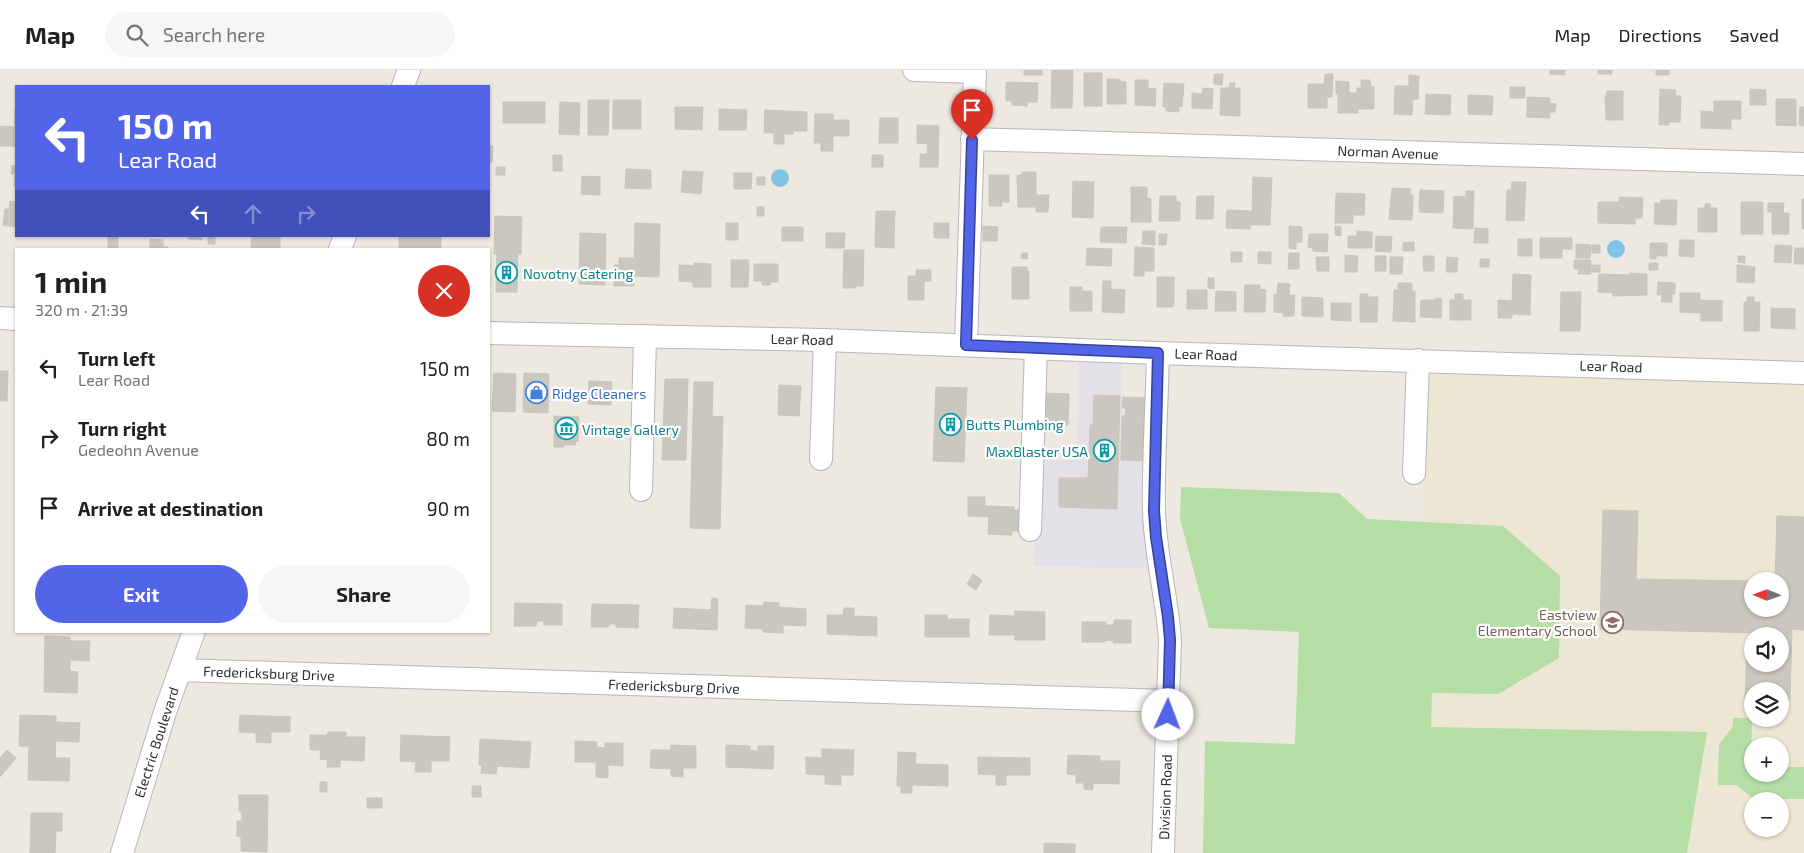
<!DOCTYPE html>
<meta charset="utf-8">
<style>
body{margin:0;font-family:"Exo 2",sans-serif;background:#f6f6f6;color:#202124;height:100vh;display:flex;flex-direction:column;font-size:19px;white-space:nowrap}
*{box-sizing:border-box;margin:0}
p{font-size:16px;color:#757577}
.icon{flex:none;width:28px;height:28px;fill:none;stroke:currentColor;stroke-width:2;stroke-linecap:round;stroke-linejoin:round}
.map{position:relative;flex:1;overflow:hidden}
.side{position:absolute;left:15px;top:178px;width:475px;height:385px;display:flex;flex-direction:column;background:#fff;border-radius:0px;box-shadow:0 1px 4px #0004}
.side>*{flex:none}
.hud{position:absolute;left:15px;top:15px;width:475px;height:152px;border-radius:0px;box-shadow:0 1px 4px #0004;background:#5265e9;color:#fff;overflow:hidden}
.needle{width:32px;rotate:271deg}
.tools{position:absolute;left:1744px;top:502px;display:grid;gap:10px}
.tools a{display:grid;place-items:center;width:45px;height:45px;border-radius:50%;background:#fff;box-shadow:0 1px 4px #0004;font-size:25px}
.pin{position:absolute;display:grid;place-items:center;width:42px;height:42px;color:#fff;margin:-51px -21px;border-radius:50% 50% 50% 0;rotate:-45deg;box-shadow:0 0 5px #0007}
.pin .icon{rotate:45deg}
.me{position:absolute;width:55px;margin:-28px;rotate:2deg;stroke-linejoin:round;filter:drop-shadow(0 0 4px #0008)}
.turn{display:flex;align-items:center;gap:18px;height:105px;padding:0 20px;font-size:22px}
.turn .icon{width:65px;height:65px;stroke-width:2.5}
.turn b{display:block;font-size:35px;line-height:42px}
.lanes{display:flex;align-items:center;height:48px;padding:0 20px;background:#0003;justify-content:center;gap:25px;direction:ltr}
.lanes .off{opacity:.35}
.round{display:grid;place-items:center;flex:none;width:52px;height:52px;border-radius:26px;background:#f6f6f6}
.summary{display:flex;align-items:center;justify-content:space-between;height:85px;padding:0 20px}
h1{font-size:30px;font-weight:700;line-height:38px}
.cta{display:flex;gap:10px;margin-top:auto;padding:10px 20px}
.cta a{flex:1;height:58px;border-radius:30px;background:#5265e9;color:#fff;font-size:20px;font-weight:700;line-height:58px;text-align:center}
.cta a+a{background:#f6f6f6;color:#202124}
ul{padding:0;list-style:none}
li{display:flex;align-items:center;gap:15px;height:70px;padding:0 20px}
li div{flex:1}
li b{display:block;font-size:19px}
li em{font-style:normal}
header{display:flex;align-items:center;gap:30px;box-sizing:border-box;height:70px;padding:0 25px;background:#fff;border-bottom:1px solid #e0e0e0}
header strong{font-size:24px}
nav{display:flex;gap:28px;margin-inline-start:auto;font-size:18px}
.search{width:350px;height:45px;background:#f6f6f6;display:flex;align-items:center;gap:12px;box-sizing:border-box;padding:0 18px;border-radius:28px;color:#757577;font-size:19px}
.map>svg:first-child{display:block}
.industrial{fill:#e3e1e7}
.education{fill:#ede6d3;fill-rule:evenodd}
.green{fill:#b4dea4}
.water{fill:#80c3e4}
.building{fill:#c9c7bf;stroke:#c9c5bb}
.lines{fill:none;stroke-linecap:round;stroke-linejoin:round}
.minor-casing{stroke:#b5b6bf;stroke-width:24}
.minor{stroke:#fff;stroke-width:22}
.route-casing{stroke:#354297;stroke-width:12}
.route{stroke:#5265e9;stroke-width:9}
.labels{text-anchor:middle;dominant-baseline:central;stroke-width:4.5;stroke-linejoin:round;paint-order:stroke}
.street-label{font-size:14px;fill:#2d2d2d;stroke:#fff}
.culture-label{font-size:14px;fill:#0d838f;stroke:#fff;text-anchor:start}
.shop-label{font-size:14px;fill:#366cbe;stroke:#fff;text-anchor:start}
.education-label{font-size:14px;fill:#785e54;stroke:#fff;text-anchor:end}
</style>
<header>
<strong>Map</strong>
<div class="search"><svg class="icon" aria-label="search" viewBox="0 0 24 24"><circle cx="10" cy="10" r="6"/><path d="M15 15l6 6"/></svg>Search here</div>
<nav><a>Map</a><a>Directions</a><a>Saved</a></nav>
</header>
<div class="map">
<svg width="1804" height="783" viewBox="0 0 1804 783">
<rect width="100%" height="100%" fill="#ede9e1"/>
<path class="industrial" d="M1079,288l43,3 -1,99 25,1 6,108 -118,-3 2,-106h41z"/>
<path class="education" d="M1426,298l378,12v473h-387zM1752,511h28v28h-28zM1752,566h28v28h-28zM1752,621h28v28h-28zM1752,676h28v28h-28zM1752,731h28v28h-28z"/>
<path class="green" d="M1181,417l158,6 28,26 136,7 57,50 -1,82 -61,36 -66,-1 -1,34 276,5 -20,121h-484l2,-112 90,3 4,-112 -90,-4 -29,-109z
M1733,648h19l-1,48h1v8h28v-7h24v32h-51l-16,-14h-19l1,-40 14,-19z"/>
<path class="water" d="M771 108a9 9 0 1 1 18 0a9 9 0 1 1-18 0Z
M1607 179a9 9 0 1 1 18 0a9 9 0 1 1-18 0Z"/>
<path class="building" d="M1024,0h18v5h-18z
M1052,0h21l-1,38h-21z
M1550,0h15v5l-15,-1z
M1598,0h14v4h-14z
M1656,0h13v5h-13z
M1084,3h18v33h-18z
M1214,4h9l-1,11 -8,-1z
M1325,4h8l-1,23h-5v11h-19v-24h16z
M1409,5l10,1 -1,23h-5l-1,16 -18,-1 1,-28h14z
M1107,9h12v2l7,1v22h-19z
M1135,10h13v8l8,1 -1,17 -20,-1z
M1361,10h9l1,7h3v22h-16v4h-20v-19h-2v-13l13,1v11h8v-5h4z
M1006,12l32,1 -1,19h-10v4l-15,-1v-4h-6z
M1164,13l20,1 -2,23 -3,-1v6l-13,-1v-4h-3z
M1230,13h5l-1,5h6v28l-20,-1 1,-27h8z
M1510,17h15v11h-15z
M1203,18l10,1 -1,20 -20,-1v-15l10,1z
M1660,19l16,1 -1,6h6l-1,26h-11v3h-10z
M1750,19l16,1v15h-16z
M1607,21h16v29h-17l-1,-24h2z
M1426,24l25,1 -1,20 -25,-1z
M1468,25l25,1 -1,19 -24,-1z
M1527,27l23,1v5l6,1 -1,8h-5v6l-23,-1z
M1776,29h20v27l-20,-1z
M588,30h21l-1,35h-20z
M613,30h28v29h-28z
M1714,31h27v18h-10v10l-30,-1v-17l13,1z
M503,32h42v21h-42z
M560,32l20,1 -1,32 -20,-1z
M675,37h28l-1,23 -27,-1z
M1800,37h4v19l-5,-1z
M719,39l28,1 -1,20h-27z
M15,40l1,36h-16v-20l15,1z
M765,40l42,2v19h-14v3h-9v10h-10v-11h-10z
M815,44h18v6h16v16h-16v15h-12v-8h-7z
M880,48h18v25h-19z
M917,55l22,1 -1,41h-18v-13h7l1,-10 -11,-1z
M489,76h4l-1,16h-3z
M553,85h9v16h-9z
M872,85h11v12h-11z
M12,95l4,1v20h-2l1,-12h-4z
M496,97h9v8h-9z
M626,99l25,1v19l-26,-1z
M683,101l20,1 -2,22 -20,-2z
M1022,102h14v23h13l-1,17h-12v-5h-18l-1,-32h5z
M734,103h18l-1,16h-17z
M989,105h20v27h-8l1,4h-13z
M582,106l18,1v18l-19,-1z
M757,107h8v8h-8z
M1253,107l19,1 -2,47h-20v4l-24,-1 1,-18 25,1z
M1073,111l21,1 -1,36 -21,-1z
M1512,112h14l-2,39 -18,-1 1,-30h4z
M1131,117h16v11l4,1v23h-20z
M1392,118l18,1v6h3l-1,25 -23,-1z
M1420,120l24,1 -1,22 -24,-1z
M1466,121h8l-1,38 -20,-1 1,-32 12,1z
M1336,123l29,1 -1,21h-11v8h-18z
M1160,126h16v6h4v19h-21z
M1197,126h17l-1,23h-17z
M1619,127l24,1 -1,20h-7v6l-37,-1v-21h21z
M1802,129h2v30h-2z
M1661,130h16l-1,25 -22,-1 1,-21h6z
M10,131l6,1v25l-13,-2 2,-16h4z
M1741,132h22v32h-22z
M1768,133h16l-1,10h6v21h-17v-22h-4z
M1705,134h5v4h7v24h-19v-24h7z
M757,137h7v9h-7z
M876,141h19l-1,37 -19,-1z
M495,146l27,1 -1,37h-3l-1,38h-21l1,-38h-3z
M635,153l25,1 -1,53 -25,-1z
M726,153h12v17h-12z
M934,153h15v15h-15z
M983,156l15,1 -1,14h-14z
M1289,156l13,1v15h-6v7l-7,-1z
M1335,156l6,1v9l-6,-1z
M782,157h21v14h-21z
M1101,157h26l-1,16 -26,-1z
M1475,158l13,1v14h-14z
M1143,161h12v14l-13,-1z
M1357,161l15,1v16h-24v-12h9z
M580,163l26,1 -1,51 -26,-1z
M826,163h19l-1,15h-18z
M1159,164h8l-1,11h-7z
M1309,164h19l-1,18 -14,-1v-3l-5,-1z
M108,166h10v12h-10z
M188,166h14v4l-14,-1z
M208,166h7v8h-7z
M252,166h28v13h-29z
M399,166h42v13h-42z
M1376,166l16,1 -1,15 -16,-1z
M1540,168h32v11h-10v9h-22z
M150,169l13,1v7h5v2h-18z
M1518,169h14v17h-14z
M1680,170h14v17l-15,-1z
M1414,172v9h-11v-8z
M1650,173h17v13h-11v3h-6z
M1576,174l15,1 -1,13h-14z
M1592,175h8v8h-8z
M1775,175l17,1 -1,17 -17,-1z
M1135,177l19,1v23h-10v5h-10z
M1087,178l25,1 -1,17 -25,-1z
M1795,178h9v16h-10z
M844,180h20l-1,36h-8v2h-12z
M1231,182h11v10h-11z
M1258,182h13v12l-13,-1z
M1022,183h6l-1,6 -6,-1z
M1289,183h10v16h-11z
M1345,185l13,1 -1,16h-12z
M1375,186h11v15h-11z
M1423,186h11v15h-10z
M1738,186h7v7l-7,-1z
M1316,187h13v14h-12z
M1390,187h13l-1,17h-12z
M1447,187l11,1 -1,14h-11z
M619,188h14l1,28h-20v-21h5z
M1480,189h9v8h-9z
M731,190h18l-1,27h-17z
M1574,190h17v14h-13l1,-5h-5z
M694,193l17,1v23h-18v-5l-14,-1v-16l15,1z
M1649,193h9v7h-9z
M754,194h24v18h-8v3h-8v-4h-8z
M1592,195h8v7h-8z
M1737,195l18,2 -1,16 -17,-1z
M1012,197h15v4h2v28h-17z
M916,200h15v11h-7v19h-16v-24h8z
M1630,203l17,1v21l-34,1v-3l-15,-1 1,-18 31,1z
M1513,204l18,1 -1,40 -18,-1v4h-14v-18l14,1z
M1157,207h17v26h-1v4h-16z
M1208,208h6v11l-6,-1z
M1103,211h8v8l14,1 -1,23 -22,-1z
M1658,212l17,1v11h-3v8h-11l1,-7h-5z
M1278,213l12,1 -1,11h6l-1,21h-11l1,-3 -10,-1v-17h3z
M1398,213h14v8h3v31l-22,-1 1,-31h4z
M1245,215h15v4l6,1 -1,22h-21z
M1070,217h12v4h10v20h-22z
M1187,220h20v19h-20z
M1216,221l20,1v19h-21z
M1561,222h20l-1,39h-20z
M1680,223h20v7l22,1v20h-21v-8l-21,-1z
M1360,224h8v3h10l-1,25h-17z
M1455,224h8v6h8v20h-21v-20h5z
M1302,227l21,1v19l-21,-1z
M1747,227h7v5h6l-1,29h-15v-29h3z
M1436,228l6,1 -1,19 -21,-1 1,-17h15z
M1331,233h20v18l-20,-1z
M1771,238l24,1v20l-24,-1z
M0,301h8l-1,30h-7z
M494,303l22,1 -1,38 -23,-1z
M524,303l25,1 -1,39 -25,-1z
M665,309h23l-2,81h-24z
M589,311l23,1 -1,23 -23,-1z
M694,312h19l-1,34 11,1 -3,112 -30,-1z
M779,315l22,1 -2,30 -21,-1z
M936,317l31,1 -3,74 -31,-1z
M1042,323l27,1 -1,31 -27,-1z
M1094,325l26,1 -3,113 -58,-2v-29h29l2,-53h3z
M1123,327l24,1 -2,63 -24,-1 1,-44h3l1,-8h-4z
M554,346l25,1 -1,24h-2l-1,4h-11v2h-10z
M968,427h17v9l29,1v3h8l-1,21h-9v4l-24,-1 1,-17 -21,-1z
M1603,440l35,1 -2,68 116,2v28h28v-28h-5l2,-65 27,1v113l-12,-1 -2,71h-10v-9h-28v8h-7l2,-57h5v22h28v-28h-23v-3l-157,-4z
M973,504l9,6 -6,10 -9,-6z
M712,528l6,1 -1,31 -44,-2 1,-20 37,2z
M764,532l15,1v4l27,2v17l-23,-1v8l-20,-1v-3l-18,-1 1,-23 17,1z
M515,533l47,1v21h-18v-4h-7l-1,5h-22z
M592,534l47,1 -1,23 -22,-1v-3h-7v3h-18z
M844,538h10v8l23,1v19l-50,-2v-19h16z
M1015,541l30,1v28h-30v-5h-26l1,-20 25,1z
M925,545h22v4h22v18h-44z
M1114,550h17v23h-18l1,-2 -9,-1v2h-23v-20h24v3h8z
M45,566l25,1v4h20l-1,20 -19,-1v11l8,1 -1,21 -33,-1z
M20,645l36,1v6l24,1 -1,19 -23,-1 -1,17h15l-1,23 -41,-1 1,-34h-10z
M240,645l50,2v15h-19v11l-15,-1v-9l-17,-1z
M328,662h18v5h19l-1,24 -24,-1v7h-13l1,-7 -8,-1 1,-9h-11v-15h17z
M401,665l49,2 -1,24h-18v11h-16l1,-10 -16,-1z
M480,669l51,3 -2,26 -32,-2 -1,8 -15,-1 1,-8h-3z
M575,671l22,1v5l8,1v-5h18v23l-15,-1v13l-12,-1v-15h-21z
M671,675l25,1v22h-13v9l-12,-1v-7l-21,-1 1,-18h20z
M726,675l24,1v4l8,1v-5h16l-1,23 -47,-2z
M822,679l32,1 -1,25h-12v10l-16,-1v-9l-19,-1v-17l16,1z
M7,680l9,8 -16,19v-19z
M898,682l18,1 -1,11 33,1v21l-36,-1v8h-11v-7h-4z
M1068,685l32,1v5h20l-1,23 -26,-1v7l-9,-1v-6h-8v-8l-9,-1z
M978,687l52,1v17h-24v10h-10v-10l-18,-1z
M320,712h7v10h-7z
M472,716h9v11h-9z
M239,725h29l-1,57 -26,-1v-14l-4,-1v-15h5v-9l-3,-1z
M367,728h15v10h-15z
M31,743h31v18h-6l-1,22h-25z
M1044,773l31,1v9h-31z"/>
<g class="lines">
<defs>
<path id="minor" d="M914,0l60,2
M403,16l6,-16
M972,69l832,25
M340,179l5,-13
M0,248l16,1
M489,263l336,7 333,13 646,20
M966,275l9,-275
M1158,283c-1,52 -5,105 -4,157 1,44 13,87 16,130l-7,213
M821,389l4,-119
M1414,403l4,-113
M641,420l4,-154
M1030,460l6,-182
M180,600l988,31
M122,783l43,-141 29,-81"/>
</defs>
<use href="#minor" class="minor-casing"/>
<use href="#minor" class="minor"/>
</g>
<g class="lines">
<defs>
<path id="route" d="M972,70l-6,205 192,8 -4,158 2,26 12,80 2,23 -2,75"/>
</defs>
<use href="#route" class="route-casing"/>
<use href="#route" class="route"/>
</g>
<defs>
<symbol id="building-ring" viewBox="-11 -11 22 22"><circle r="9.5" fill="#fff" stroke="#0f9aa8" stroke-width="1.5"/><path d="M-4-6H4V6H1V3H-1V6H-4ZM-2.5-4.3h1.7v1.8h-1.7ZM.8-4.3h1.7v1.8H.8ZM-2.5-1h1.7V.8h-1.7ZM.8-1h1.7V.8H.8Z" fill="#0f9aa8"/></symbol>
<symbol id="shop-ring" viewBox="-11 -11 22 22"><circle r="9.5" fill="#fff" stroke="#3f7fe0" stroke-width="1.5"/><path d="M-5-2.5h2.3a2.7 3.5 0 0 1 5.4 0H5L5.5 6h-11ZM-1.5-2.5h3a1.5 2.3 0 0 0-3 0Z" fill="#3f7fe0"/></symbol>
<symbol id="museum-ring" viewBox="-11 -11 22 22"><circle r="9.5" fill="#fff" stroke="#0f9aa8" stroke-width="1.5"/><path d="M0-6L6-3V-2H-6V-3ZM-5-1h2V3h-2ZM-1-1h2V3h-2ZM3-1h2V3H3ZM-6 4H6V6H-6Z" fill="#0f9aa8"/></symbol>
<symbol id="school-ring" viewBox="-11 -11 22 22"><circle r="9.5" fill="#fff" stroke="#8d6e63" stroke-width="1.5"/><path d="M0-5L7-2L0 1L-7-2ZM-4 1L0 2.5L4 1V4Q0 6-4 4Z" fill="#8d6e63"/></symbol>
</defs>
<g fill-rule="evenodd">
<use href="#building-ring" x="494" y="190" width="25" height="25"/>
<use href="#shop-ring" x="524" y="310" width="25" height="25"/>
<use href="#building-ring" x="938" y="342" width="25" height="25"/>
<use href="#museum-ring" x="554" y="346" width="25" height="25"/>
<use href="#building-ring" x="1092" y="368" width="25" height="25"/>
<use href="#school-ring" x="1600" y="540" width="25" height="25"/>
</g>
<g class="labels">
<g class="street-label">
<text transform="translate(1388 82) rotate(2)">Norman Avenue</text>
<text transform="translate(802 269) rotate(1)">Lear Road</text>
<text transform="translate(1206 284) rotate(2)">Lear Road</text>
<text transform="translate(1611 296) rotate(2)">Lear Road</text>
<text transform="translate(269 603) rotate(2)">Fredericksburg Drive</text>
<text transform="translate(674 616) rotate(2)">Fredericksburg Drive</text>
<text transform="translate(156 672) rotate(-72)">Electric Boulevard</text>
<text transform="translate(1165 727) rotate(-88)">Division Road</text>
</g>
<g class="culture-label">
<text x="523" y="203">Novotny Catering</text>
<text x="966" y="354">Butts Plumbing</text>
<text x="582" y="359">Vintage Gallery</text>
<text x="1088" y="381" text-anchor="end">MaxBlaster USA</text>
</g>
<g class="shop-label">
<text x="552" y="323">Ridge Cleaners</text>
</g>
<g class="education-label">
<text x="1597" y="544">Eastview<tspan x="1597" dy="16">Elementary School</tspan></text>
</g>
</g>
</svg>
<div class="tools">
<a><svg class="needle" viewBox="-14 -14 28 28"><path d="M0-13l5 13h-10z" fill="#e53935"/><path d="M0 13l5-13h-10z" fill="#757577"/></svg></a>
<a><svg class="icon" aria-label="sound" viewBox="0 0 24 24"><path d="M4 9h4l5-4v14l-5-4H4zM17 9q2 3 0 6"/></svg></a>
<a><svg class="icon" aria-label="layers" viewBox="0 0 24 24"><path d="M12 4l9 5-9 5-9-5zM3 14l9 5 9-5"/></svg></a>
<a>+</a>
<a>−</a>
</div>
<div class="pin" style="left:972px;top:70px;background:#d93025"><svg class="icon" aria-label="arrive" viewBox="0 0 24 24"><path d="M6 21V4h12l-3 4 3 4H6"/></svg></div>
<svg class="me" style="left:1168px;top:645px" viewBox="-20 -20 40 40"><circle r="19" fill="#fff"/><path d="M0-13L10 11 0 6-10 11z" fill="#5265e9"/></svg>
<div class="hud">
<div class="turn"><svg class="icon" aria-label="left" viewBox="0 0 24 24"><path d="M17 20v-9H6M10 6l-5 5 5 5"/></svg><div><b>150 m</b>Lear Road</div></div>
<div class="lanes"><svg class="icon" aria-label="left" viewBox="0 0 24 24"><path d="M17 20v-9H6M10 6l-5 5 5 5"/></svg><svg class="icon off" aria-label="ahead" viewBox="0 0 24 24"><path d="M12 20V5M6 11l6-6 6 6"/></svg><svg class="icon off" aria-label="right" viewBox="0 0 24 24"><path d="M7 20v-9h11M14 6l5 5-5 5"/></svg></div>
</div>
<section class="side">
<div class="summary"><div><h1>1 min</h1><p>320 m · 21:39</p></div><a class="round" style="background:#d93025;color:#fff"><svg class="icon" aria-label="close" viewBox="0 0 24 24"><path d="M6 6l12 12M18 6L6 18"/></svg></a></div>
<ul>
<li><svg class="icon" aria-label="left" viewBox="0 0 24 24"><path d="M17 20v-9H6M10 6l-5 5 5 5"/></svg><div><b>Turn left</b><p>Lear Road</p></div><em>150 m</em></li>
<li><svg class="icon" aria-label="right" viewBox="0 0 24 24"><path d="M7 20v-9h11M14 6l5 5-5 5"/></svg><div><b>Turn right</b><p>Gedeohn Avenue</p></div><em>80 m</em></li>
<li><svg class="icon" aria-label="arrive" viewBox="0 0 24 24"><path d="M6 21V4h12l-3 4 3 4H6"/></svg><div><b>Arrive at destination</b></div><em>90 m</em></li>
</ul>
<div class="cta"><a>Exit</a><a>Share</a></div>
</section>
</div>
